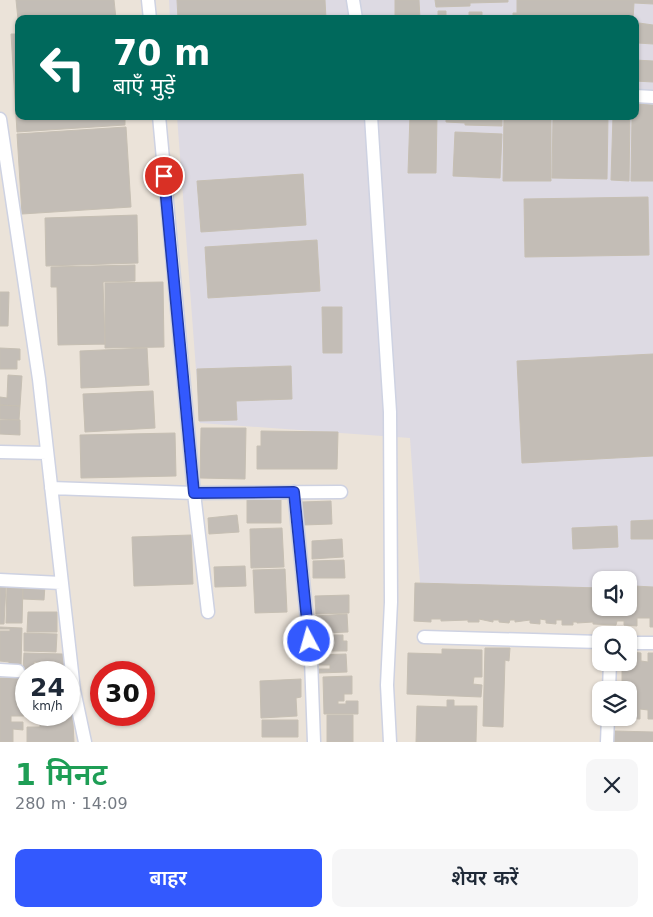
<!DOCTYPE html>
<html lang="hi">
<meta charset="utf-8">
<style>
body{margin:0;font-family:"DejaVu Sans","Noto Sans Devanagari",sans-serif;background:#f6f6f7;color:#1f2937;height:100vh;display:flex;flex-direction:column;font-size:19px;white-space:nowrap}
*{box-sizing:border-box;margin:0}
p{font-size:16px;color:#747a83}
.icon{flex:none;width:28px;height:28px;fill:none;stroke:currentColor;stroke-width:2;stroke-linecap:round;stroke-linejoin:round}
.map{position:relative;height:742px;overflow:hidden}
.side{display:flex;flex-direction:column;background:#fff;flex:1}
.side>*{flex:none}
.guide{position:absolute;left:15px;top:15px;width:624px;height:105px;border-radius:10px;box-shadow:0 1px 4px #0004;background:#00695c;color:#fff;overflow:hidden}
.tools{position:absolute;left:592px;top:571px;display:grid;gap:10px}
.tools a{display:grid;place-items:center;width:45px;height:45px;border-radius:10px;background:#fff;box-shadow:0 1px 4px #0004;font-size:25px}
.speed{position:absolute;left:15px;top:661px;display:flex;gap:10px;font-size:25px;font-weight:700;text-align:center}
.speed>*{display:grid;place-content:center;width:65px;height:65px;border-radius:50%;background:#fff;box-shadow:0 1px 4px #0004;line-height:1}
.speed small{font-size:12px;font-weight:400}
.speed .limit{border:8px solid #d22;background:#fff;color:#111}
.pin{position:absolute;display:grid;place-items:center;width:42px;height:42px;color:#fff;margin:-21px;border:2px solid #fff;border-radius:50%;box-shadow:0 1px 5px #0007}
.me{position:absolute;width:55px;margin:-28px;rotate:354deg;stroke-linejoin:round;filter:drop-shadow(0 0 4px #0008)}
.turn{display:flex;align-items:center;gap:18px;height:105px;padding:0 15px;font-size:22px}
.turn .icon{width:65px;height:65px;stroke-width:2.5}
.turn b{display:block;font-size:35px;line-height:42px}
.round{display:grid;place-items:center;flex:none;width:52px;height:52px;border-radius:10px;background:#f6f6f7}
.head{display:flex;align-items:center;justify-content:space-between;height:85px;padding:0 15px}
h1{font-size:30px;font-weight:600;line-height:38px;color:#1e9e55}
.button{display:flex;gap:10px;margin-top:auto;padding:10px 15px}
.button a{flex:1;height:58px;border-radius:10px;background:#3359fe;color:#fff;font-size:20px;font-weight:600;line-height:58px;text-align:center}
.button a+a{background:#f6f6f7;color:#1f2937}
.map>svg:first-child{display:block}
.industrial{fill:#dddae3}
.building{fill:#c3bdb6;stroke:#c6bfb3;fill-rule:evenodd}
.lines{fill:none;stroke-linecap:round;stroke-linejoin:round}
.minor-casing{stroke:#ced2e2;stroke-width:15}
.minor{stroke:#fff;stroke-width:12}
.route-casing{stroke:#213aa5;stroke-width:12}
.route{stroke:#3359fe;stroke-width:9}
</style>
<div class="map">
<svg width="653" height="742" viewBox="0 0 653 742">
<rect width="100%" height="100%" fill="#ebe3d9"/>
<path class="industrial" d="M169,0h484v591l-24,-1v-10h-28v9l-181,-6 -10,-145 -210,-15 -23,-307h458v-97h-465z"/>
<path class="building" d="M16,0h98l2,19h-97v10z
M177,0h148l1,19h-148z
M395,0h24l1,19h-25z
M435,0h73v2l-38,1v3l-34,1z
M517,0h136v4l-19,-1 -1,16h-120v-6h4z
M438,11h8v7l22,1h-30z
M469,12h13v7h-13z
M639,23l14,2v19l-15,-1z
M11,34h8v82h106v9l-108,7z
M635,60l18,1v21l-18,-1z
M635,104l18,1v76h-22l1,-65h3z
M410,116h27l-1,57h-28z
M446,116h56v10l-37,-1v-2l-19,-1z
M504,116h47v65h-48z
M553,116h55l-1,63 -55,-1z
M613,116h17l-1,65 -18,-1z
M126,127l5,80 -109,7 -5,-80z
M455,132l47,2 -2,44 -47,-2z
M303,174l3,51 -105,7 -4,-51z
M648,197l1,58 -124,2 -1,-58z
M137,215l1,48 -92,3 -1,-48z
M317,240l3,51 -112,7 -3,-51z
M135,265v16l-32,1 2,62 -47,1 -1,-58h-6v-20z
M163,282l1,65 -59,1v-65z
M0,292h9l-1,34h-8z
M322,307h20v46h-19z
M0,348l20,1v11h-3v9h-17z
M147,348l2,37 -68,3 -1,-37z
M653,354v102l-131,7 -5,-102z
M291,366l1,33 -56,2 1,19 -38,1 -2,-52z
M8,375l14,1 -2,30 -20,-1v-8l7,1z
M153,391l2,37 -70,4 -2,-38z
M0,405l20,1 -1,14 -19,-1z
M0,420h20v15l-20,-1z
M201,428h45l-1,51 -45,-1z
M261,431l77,1 -1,37h-80v-23h4z
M175,433l1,43 -95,2 -1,-43z
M247,497h34v26h-34z
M331,501l1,23 -29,1 -1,-23z
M237,515l2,17 -30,2 -1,-16z
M653,520v19h-22v-18z
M617,526l1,21 -45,2 -1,-21z
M282,528l2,39 -33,1 -1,-39z
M191,535l2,49 -59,2 -2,-49z
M342,539l1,18 -31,2v-18z
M344,560l1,18h-32v-17z
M245,566l1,20 -31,1 -1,-20z
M285,569l2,43 -32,1 -2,-43z
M415,583l186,5v20h28v-15h4l1,-7 19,1v40h-3v-9h-13v8l-13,-1v-4h-7l-1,4 -23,-1v-2l-16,1v-1h-4v3h-11v-5h-6v4l-10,-1v-3l-6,-1v5l-10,-1v-3l-15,2v-2h-5l-1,3 -10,-1v-2h-6v2l-14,-3v3h-11v-2l-27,1v-2h-10v3l-17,-1z
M23,584l22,1 -1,15 -21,-1z
M7,585l16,1 -1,37h-16z
M0,586h6l-2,38h-4z
M349,595v18l-33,1 -1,-18z
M28,612h29v20h-30z
M347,614l1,18 -23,1v-7l-6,1 1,7h-4l-1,-18z
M0,627l22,1 -1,38h-12v-4l-9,-1v-30h10v-2h-10z
M24,633l33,1 -1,18 -32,-1z
M328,635h15v6h4v10h-25v-9h6z
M485,648h25l-1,13 -4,-1 -2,67 -20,-1z
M442,649l40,1v27h-8l-1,7 9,1 -1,12 -74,-3 1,-41 34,1z
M629,652l12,1v8l7,1v-9h5v66h-5v-9l-8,-1v10l-19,-1h8v-28h-7v-28h7z
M24,653l39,1 2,18 -42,-1zM34,662l17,1 -1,5 -16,-1z
M346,654l1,18 -28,1v-4h11v-4h-11v-10z
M352,676v18h-8v7h-6v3h8v-3h12v13h-34l-1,-37z
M0,678h26v7h-3v10h3v21h-15v6h12v8l-10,-1v13h-13z
M301,679v18l-5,1 1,18 -36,2 -1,-37z
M69,684h2l3,58h-47v-15h13v-8h11v-4h18z
M447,700h7v6h23l-1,36h-60l1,-36 30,1z
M327,715h26v27h-26z
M262,720h36v17h-36z
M615,731l38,1v10h-39z"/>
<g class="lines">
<defs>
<path id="minor" d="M148,0l2,19
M353,0l3,19
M635,96l18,1
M159,116l35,377 14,119
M371,116l19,296 1,190 -4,83 3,57
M0,119l39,260 35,311 11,52
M0,452l47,1
M51,488l143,5 147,-1
M294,492l17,167 3,83
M0,580l61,3
M424,637l177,5
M629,643h24
M0,670l18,1
M609,690l1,-28
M607,742l1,-24"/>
</defs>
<use href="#minor" class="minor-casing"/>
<use href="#minor" class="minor"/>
</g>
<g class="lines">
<defs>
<path id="route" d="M164,176l30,317 100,-1 15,149"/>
</defs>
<use href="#route" class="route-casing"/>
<use href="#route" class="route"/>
</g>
</svg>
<div class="tools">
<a><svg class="icon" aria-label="sound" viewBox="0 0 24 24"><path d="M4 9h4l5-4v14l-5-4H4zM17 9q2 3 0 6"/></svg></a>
<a><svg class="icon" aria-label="search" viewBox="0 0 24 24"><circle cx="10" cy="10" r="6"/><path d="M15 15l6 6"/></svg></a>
<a><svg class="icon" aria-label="layers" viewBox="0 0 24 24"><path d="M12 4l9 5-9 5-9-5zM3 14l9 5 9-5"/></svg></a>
</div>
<div class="speed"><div>24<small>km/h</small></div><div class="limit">30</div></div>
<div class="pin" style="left:164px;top:176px;background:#d93025"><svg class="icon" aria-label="arrive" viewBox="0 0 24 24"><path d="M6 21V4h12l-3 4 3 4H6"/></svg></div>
<svg class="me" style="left:309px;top:641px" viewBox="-20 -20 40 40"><circle r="17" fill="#3359fe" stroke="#fff" stroke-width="3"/><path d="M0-11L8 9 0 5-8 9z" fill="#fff"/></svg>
<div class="guide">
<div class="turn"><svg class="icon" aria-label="left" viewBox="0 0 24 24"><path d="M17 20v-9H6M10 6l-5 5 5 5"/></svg><div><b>70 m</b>बाएँ मुड़ें</div></div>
</div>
</div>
<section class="side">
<div class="head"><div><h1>1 मिनट</h1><p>280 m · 14:09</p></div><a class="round"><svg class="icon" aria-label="close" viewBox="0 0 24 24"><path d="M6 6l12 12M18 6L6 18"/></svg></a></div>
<div class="button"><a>बाहर</a><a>शेयर करें</a></div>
</section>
